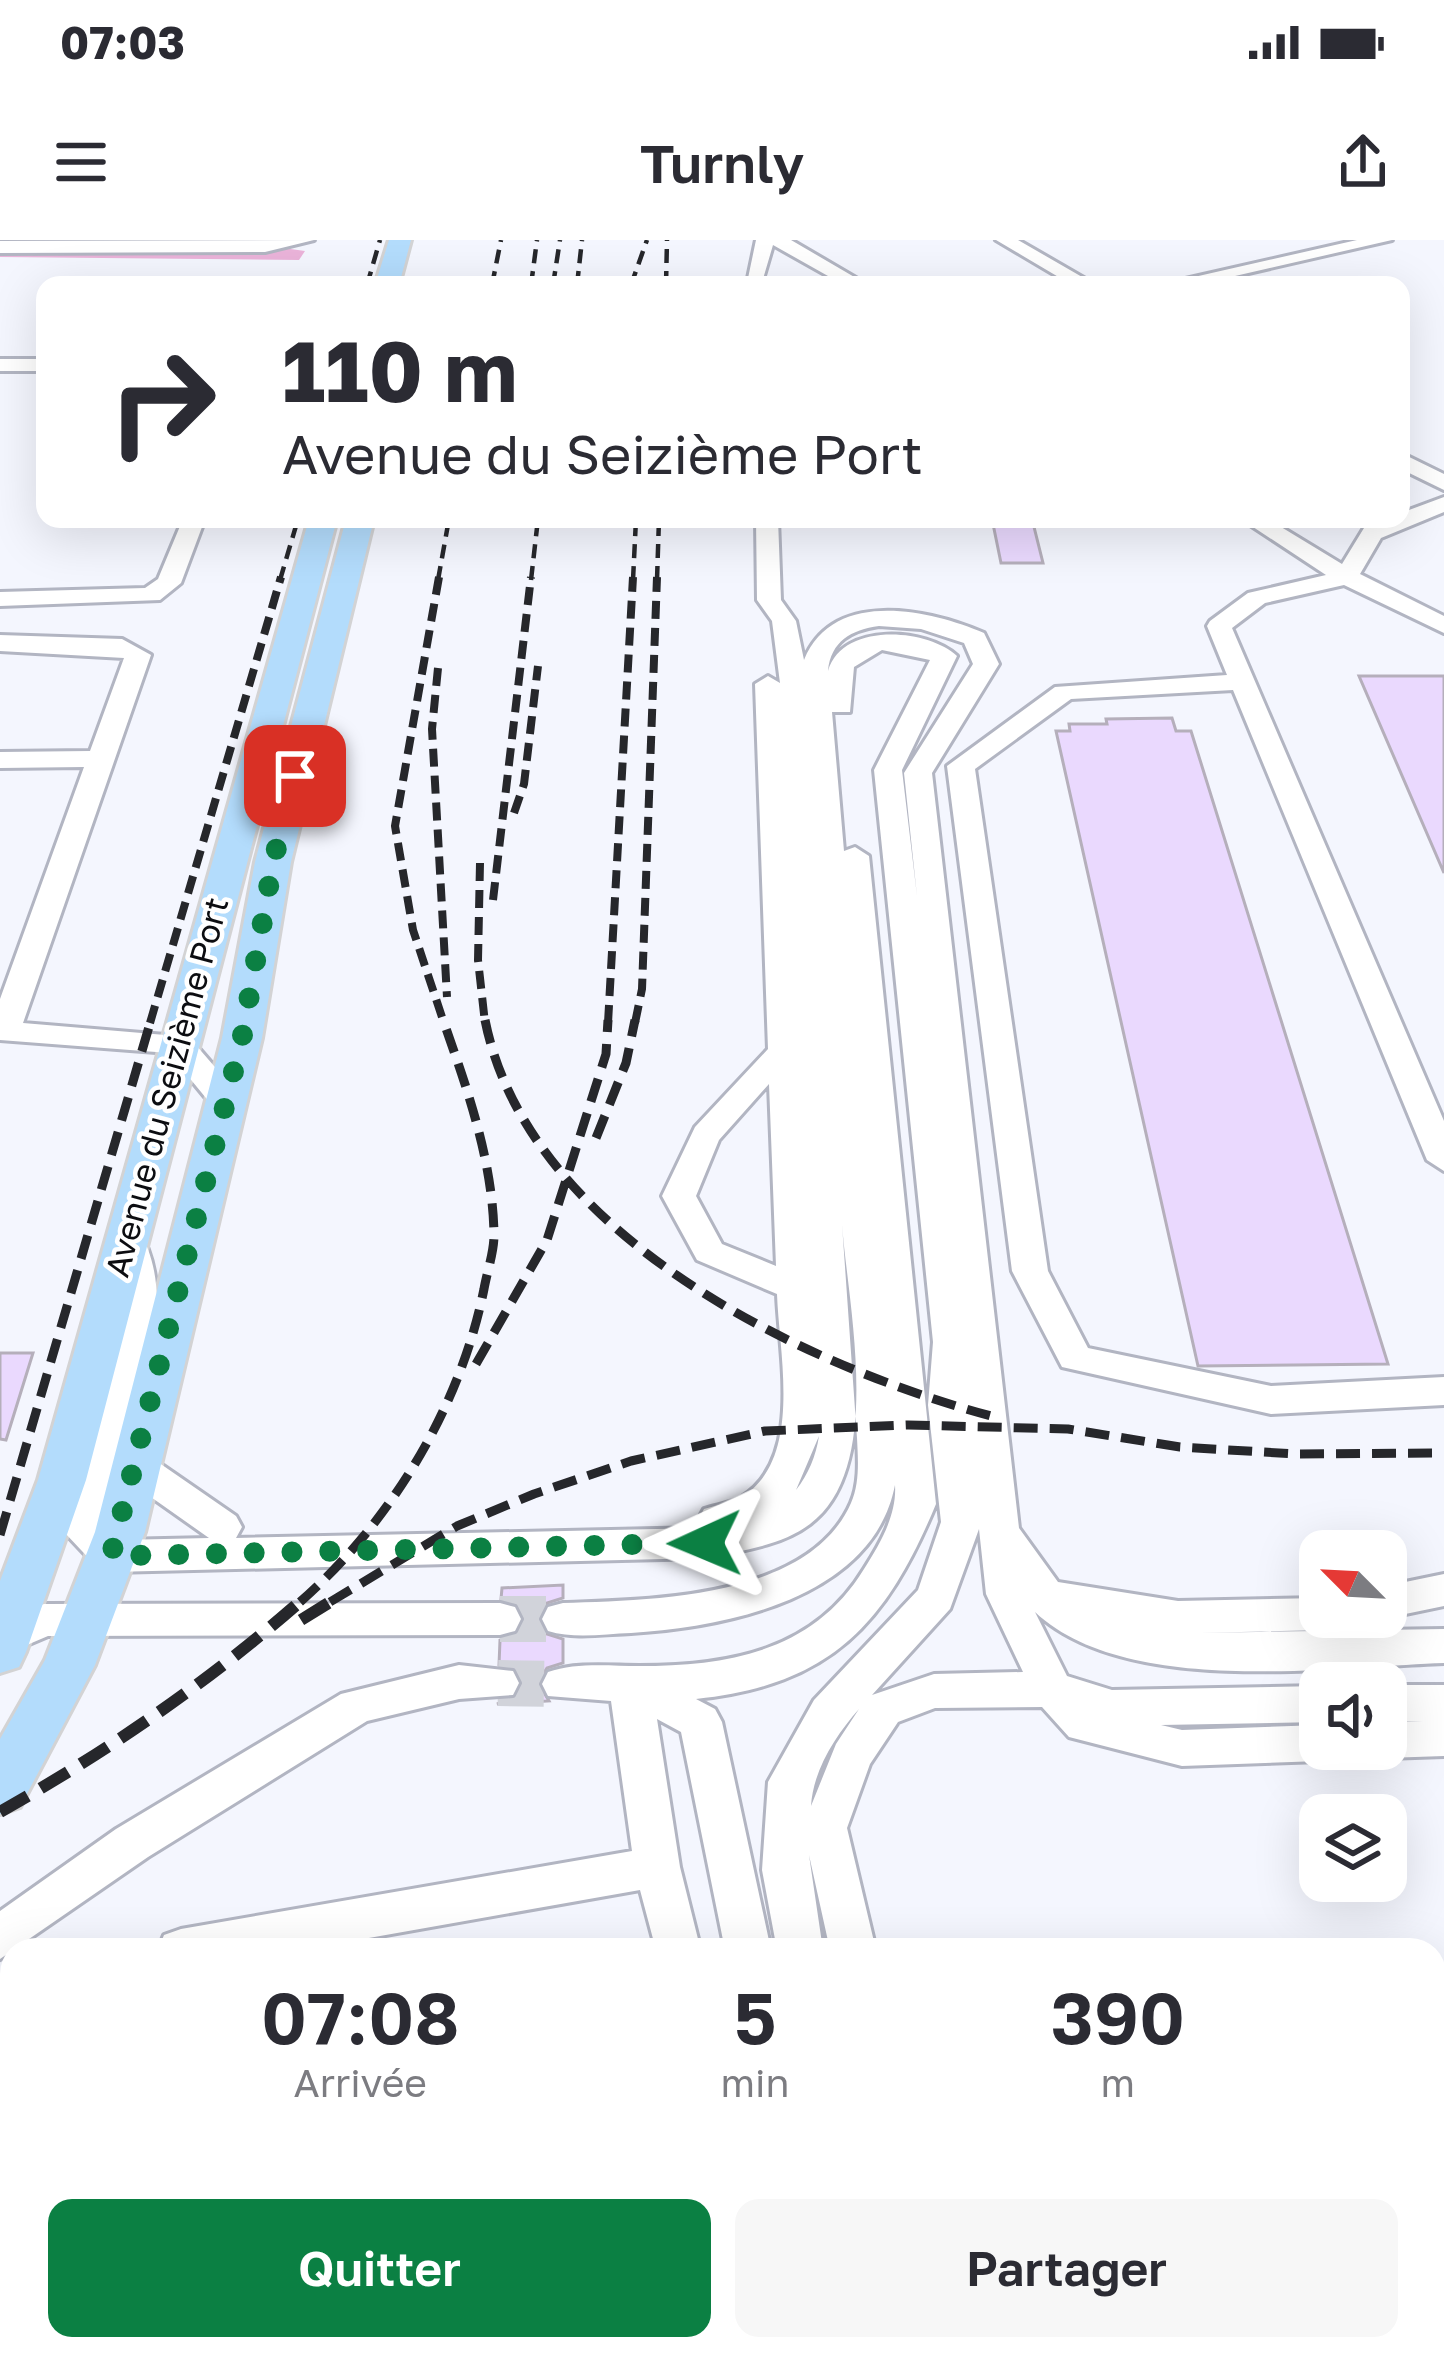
<!DOCTYPE html>
<html lang="fr">
<meta charset="utf-8">
<style>
body{margin:0;font-family:"Golos Text",sans-serif;background:#f7f7f7;color:#2b2b33;height:100vh;display:flex;flex-direction:column;font-size:45px;white-space:nowrap}
*{box-sizing:border-box;margin:0}
p{font-size:39px;color:#7c7c81}
.icon{flex:none;width:66px;height:66px;fill:none;stroke:currentColor;stroke-width:2;stroke-linecap:round;stroke-linejoin:round}
.map{position:relative;flex:1;overflow:hidden}
.side{position:absolute;left:0px;top:1698px;width:1446px;height:423px;display:flex;flex-direction:column;background:#fff;border-radius:36px 36px 0 0;box-shadow:0 12px 48px #0002}
.side>*{flex:none}
.top-card{position:absolute;left:36px;top:36px;width:1374px;height:252px;border-radius:24px;box-shadow:0 12px 48px #0002;background:#fff;color:#2b2b33;overflow:hidden}
.needle{width:78px;rotate:294deg}
.tools{position:absolute;left:1299px;top:1290px;display:grid;gap:24px}
.tools a{display:grid;place-items:center;width:108px;height:108px;border-radius:24px;background:#fff;box-shadow:0 12px 48px #0002;font-size:60px}
.pin{position:absolute;display:grid;place-items:center;width:102px;height:102px;color:#fff;margin:-51px;border-radius:24px;box-shadow:0 6px 18px #0006}
.me{position:absolute;width:132px;margin:-66px;rotate:269deg;stroke-linejoin:round;filter:drop-shadow(0 0 9px #0008)}
.turn{display:flex;align-items:center;gap:42px;height:252px;padding:0 48px;font-size:54px}
.turn .icon{width:156px;height:156px;stroke-width:2.5}
.turn b{display:block;font-size:84px;line-height:102px}
.eta{display:flex;justify-content:space-evenly;align-items:center;height:204px;text-align:center}
.eta b{font-size:72px;font-weight:600;line-height:84px}
.primary-button{display:flex;gap:24px;margin-top:auto;padding:24px 48px}
.primary-button a{flex:1;height:138px;border-radius:24px;background:#0b8043;color:#fff;font-size:48px;font-weight:600;line-height:138px;text-align:center}
.primary-button a+a{background:#f7f7f7;color:#2b2b33}
.status{display:flex;justify-content:space-between;align-items:center;height:84px;padding:0 60px;background:#fff;direction:ltr}
.status svg{height:33px;fill:currentColor}
header{display:flex;justify-content:space-between;align-items:center;height:156px;padding:0 48px;background:#fff;font-size:54px;font-weight:600}
.map>svg:first-child{display:block}
.green{fill:#eab3d9}
.building{fill:#ead9fe;stroke:#b5afbb;stroke-width:3}
.lines{fill:none;stroke-linecap:round;stroke-linejoin:round}
.minor-tunnel{stroke:#d1d3da;stroke-width:46;stroke-dasharray:46 24;stroke-linecap:butt}
.minor-casing{stroke:#b2b5c2;stroke-width:6}
.major-casing{stroke:#d3d3d4;stroke-width:6}
.minor{fill:#fff;fill-rule:evenodd}
.major{fill:#b3dcfc;fill-rule:evenodd}
.rail-far3{stroke:#26272b;stroke-width:4.5;stroke-dasharray:14 8;stroke-linecap:butt}
.rail-far2{stroke:#26272b;stroke-width:8;stroke-dasharray:18 9;stroke-linecap:butt}
.rail-far1{stroke:#26272b;stroke-width:9;stroke-dasharray:24 12;stroke-linecap:butt}
.rail{stroke:#26272b;stroke-width:12;stroke-dasharray:32 15;stroke-linecap:butt}
.route{stroke:#0b8043;stroke-width:21;stroke-dasharray:0 37.8}
.labels{text-anchor:middle;dominant-baseline:central;stroke-width:9;stroke-linejoin:round;paint-order:stroke}
.street-label{font-size:33px;fill:#0c0d11;stroke:#fff}
</style>
<div class="status"><b>07:03</b><svg viewBox="0 0 49 12"><path d="M0 12V9h3v3zM5 12V6h3v6zM10 12V3h3v9zM15 12V0h3v12zM26 1h20v11H26zM47 4h2v5h-2z"/></svg></div>
<header><svg class="icon" aria-label="menu" viewBox="0 0 24 24"><path d="M4 6h16M4 12h16M4 18h16"/></svg>Turnly<svg class="icon" aria-label="share" viewBox="0 0 24 24"><path d="M12 15V3M7 8l5-5 5 5M5 13v7h14v-7"/></svg></header>
<div class="map">
<svg width="1444" height="2120" viewBox="0 0 1444 2120">
<rect width="100%" height="100%" fill="#f4f6fe"/>
<path class="green" d="M276,7l29,4 -6,9 -299,-3v-7z"/>
<path class="building" d="M992,279h40l11,44h-42z
M1359,436h85v197z
M1172,478l4,13h15l197,633 -190,2 -142,-635h14l-1,-7h38l-1,-5z
M0,1113h33l-27,87 -6,-1z
M563,1345v13l-16,5 -9,14 6,16 19,6v24l-16,5 -9,14 11,19 -52,3 20,-7 6,-12 -6,-16 -18,-4 1,-25 16,-5 9,-14 -6,-16 -18,-6 1,-11z"/>
<g class="lines">
<path class="minor-tunnel" d="M500,1379h63
M498,1443l65,1"/>
<defs>
<path id="minor" d="M314,0l-49,12 -265,1v-12z
M756,0h35l77,45h-24l-71,-40 -10,34 -16,4z
M996,0h22l78,45h-24z
M1357,0h35l-196,45h-37z
M0,119h45v12h-45z
M1401,213l43,21v16l-43,-21z
M1444,257v15l-63,26 -21,36 84,42v17l-100,-48 -79,18 -33,25 212,493v50l-17,-11 -194,-470 -162,9 -96,70 73,502 40,77 183,38 173,-9v28l-173,9 -209,-47 -50,-96 -65,-505 108,-79 172,-12 -20,-49 3,-5 38,-28 78,-18 -85,-56h27l74,45 22,-36 37,-9v-6z
M183,279h22l-24,64 -21,17 -160,6v-14l145,-4 13,-9z
M756,279h22l3,81 15,21 8,39c29,-71 123,-51 180,-27l15,31 -67,109 87,755 39,54 120,19 142,-3v19h19l-4,9 -15,4 -122,3 246,-4v34c-114,4 -319,34 -409,-51l32,64 45,14 208,-4v36l-159,3 21,5 138,-5v24h19l-19,12 -138,5 -113,-29 -27,-30 -107,1 -37,14 -28,42 -23,64 29,122h-46l-21,-95 14,95h-46l-15,-80 6,-88 46,-82 104,-110 23,-68 -13,-117 5,-63 -59,-572 56,-110 -48,-10 -28,17 -4,45h-18l12,139 11,-4 14,9 67,648c-50,120 -105,181 -240,195l19,10 7,13 49,228h-46l-44,-218 -24,-13 23,148 19,76 -3,7h-40l-16,-60 -339,60h-143l6,-15 17,-6 451,-78 -21,-150 -63,-5 -6,-12 6,-12c28,-10 62,-6 91,-6 90,0 175,-15 225,-97 16,-25 33,-54 31,-84 -22,113 -168,142 -264,148 -27,1 -57,6 -83,-2l-6,-12 6,-12 15,-4c87,-3 246,-4 288,-100 9,-20 7,-44 6,-65l-15,-214c6,83 43,244 -32,300 -29,22 -70,27 -105,34l-594,14 -14,-5 -32,-34 58,-221 -1,-40 -14,-37 17,-12 12,4c44,71 4,159 -14,234l15,-8 14,5 84,58 6,11 -6,11 466,-10 -4,-8 6,-11c12,-4 25,-5 36,-11 64,-37 39,-143 37,-204l-80,-34 -35,-64 33,-69 73,-78 -13,-365 13,-8 12,7 -8,-62 -15,-21zM879,386l42,3 43,14 9,21 -69,109 13,123 -15,-126 55,-114c-30,-28 -115,-34 -129,15 3,-30 23,-41 51,-45zM769,844l7,182 -54,-22 -26,-48 23,-56zM819,1196c-3,20 -11,39 -23,54zM120,1231l4,7 85,60 -89,2 -14,-12zM979,1289l7,65 37,78 -89,2 -62,21 78,-86zM859,1469l-23,35 -25,62c2,-36 25,-71 48,-97z
M0,395l122,4 29,16 -128,368 166,14 50,58 4,7 -4,7h-24l-46,-56 -169,-13v-41l84,-232 -84,1v-16l90,-1 34,-93 -124,-7z
M1444,1334v32l-58,12 -4,-1 4,-31z
M500,1363l15,4 6,12 -6,12 -15,4 -452,1 -40,17 -8,-3v-29l44,-17z
M459,1425l54,6 6,12 -6,12 -54,4 -92,22 -219,136 -148,102v-48l116,-82 225,-135z
M1386,1445h58v71l-58,2 -15,-5 -2,-4h17v-27l37,-1h-37z
M1444,1736v44l-10,3v-44z
M12,1758v51l-12,4v-51z
M1444,1864v88l-10,2v-88z
M1444,1956v86l-10,2v-87z
M768,2109h55l5,11h-55z
M917,2109h64l-5,11h-64z"/>
<path id="major" d="M389,0h22l-12,45h-24z
M309,279h28l-251,961 -60,172 -7,15 -19,6v-92l38,-101z
M346,279h28l-83,343 -29,176 -117,494 -50,133 -75,142 -20,7v-75l45,-79 50,-128 127,-494 33,-176z"/>
</defs>
<use href="#minor" class="minor-casing"/>
<use href="#major" class="major-casing"/>
<use href="#minor" class="minor"/>
<use href="#major" class="major"/>
<path class="rail-far3" d="M367,45l13,-45
M492,45l9,-45
M531,45l6,-45
M553,45l7,-45
M577,45l5,-45
M631,45l16,-45
M666,45l1,-45
M280,340l18,-61
M438,340l11,-61
M531,340l7,-61
M633,340l3,-61
M657,340l2,-61"/>
<path class="rail-far2" d="M439,337l-44,249 18,104 31,93
M438,428l-6,61 15,268
M514,573l10,-29 14,-118
M480,623l-2,97 7,63
M493,660l38,-323
M150,783l131,-446
M608,783l25,-446
M635,783l7,-34 15,-412"/>
<path class="rail-far1" d="M485,780c43,215 316,345 506,396
M596,898l30,-75 9,-43
M476,1124l71,-124 59,-186 2,-34
M0,1295l151,-515
M300,1362c91,-80 160,-194 184,-313 3,-17 10,-37 10,-54 -1,-74 -27,-147 -51,-215
M330,1362l127,-76 77,-32 97,-33 134,-30 143,-6 160,4 112,18 116,7 148,-1"/>
<path class="rail" d="M301,1380l34,-21
M0,1572c108,-61 210,-131 303,-213"/>
</g>
<g class="lines">
<path class="route" d="M295,536l-22,86 -31,176 -131,518 594,-13"/>
</g>
<g class="labels">
<g class="street-label">
<text transform="translate(166 847) rotate(-75)">Avenue du Seizième Port</text>
</g>
</g>
</svg>
<div class="tools">
<a><svg class="needle" viewBox="-14 -14 28 28"><path d="M0-13l5 13h-10z" fill="#e53935"/><path d="M0 13l5-13h-10z" fill="#7c7c81"/></svg></a>
<a><svg class="icon" aria-label="sound" viewBox="0 0 24 24"><path d="M4 9h4l5-4v14l-5-4H4zM17 9q2 3 0 6"/></svg></a>
<a><svg class="icon" aria-label="layers" viewBox="0 0 24 24"><path d="M12 4l9 5-9 5-9-5zM3 14l9 5 9-5"/></svg></a>
</div>
<div class="pin" style="left:295px;top:536px;background:#d93025"><svg class="icon" aria-label="arrive" viewBox="0 0 24 24"><path d="M6 21V4h12l-3 4 3 4H6"/></svg></div>
<svg class="me" style="left:705px;top:1303px" viewBox="-20 -20 40 40"><path d="M0-17L14 15 0 8-14 15z" fill="#0b8043" stroke="#fff" stroke-width="4"/></svg>
<div class="top-card">
<div class="turn"><svg class="icon" aria-label="right" viewBox="0 0 24 24"><path d="M7 20v-9h11M14 6l5 5-5 5"/></svg><div><b>110 m</b>Avenue du Seizième Port</div></div>
</div>
<section class="side">
<div class="eta">
<div><b>07:08</b><p>Arrivée</p></div>
<div><b>5</b><p>min</p></div>
<div><b>390</b><p>m</p></div>
</div>
<div class="primary-button"><a>Quitter</a><a>Partager</a></div>
</section>
</div>
